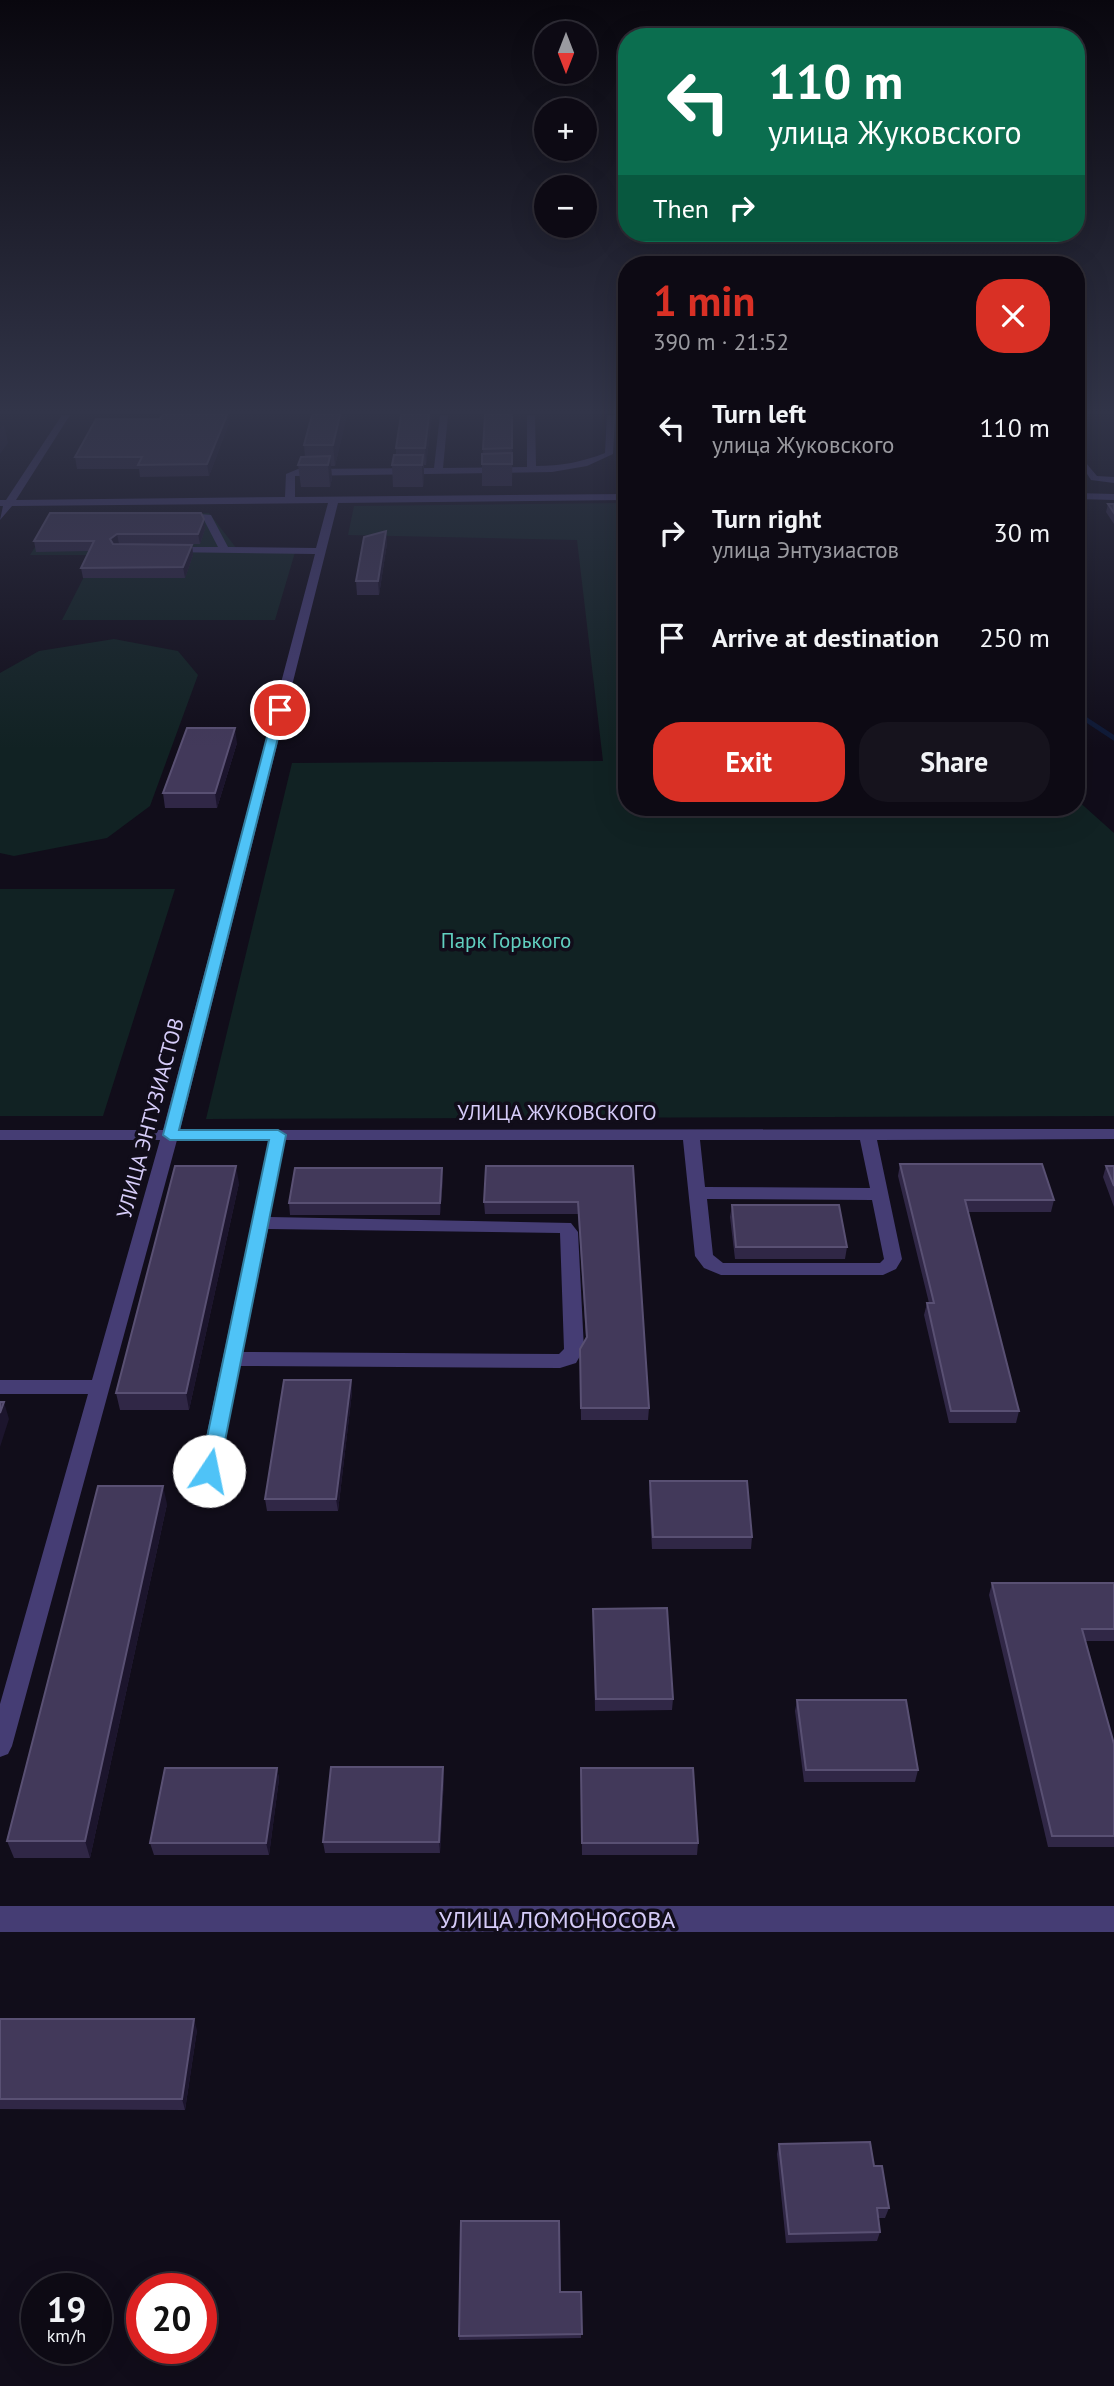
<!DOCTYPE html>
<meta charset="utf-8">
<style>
body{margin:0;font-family:"PT Sans",sans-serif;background:#16131d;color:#f1f3f6;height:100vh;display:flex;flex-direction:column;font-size:26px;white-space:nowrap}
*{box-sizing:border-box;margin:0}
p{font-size:23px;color:#9a9aa0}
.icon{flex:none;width:38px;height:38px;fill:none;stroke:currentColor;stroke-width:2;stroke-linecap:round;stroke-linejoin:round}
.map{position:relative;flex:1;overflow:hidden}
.panel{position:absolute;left:618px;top:256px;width:467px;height:560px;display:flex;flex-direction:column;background:#0d0a14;border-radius:28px;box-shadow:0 7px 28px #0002,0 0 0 2px #2d2b34}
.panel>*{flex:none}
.hud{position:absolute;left:618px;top:28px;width:467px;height:214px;border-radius:28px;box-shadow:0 7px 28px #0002,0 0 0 2px #2d2b34;background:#0b6e4f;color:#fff;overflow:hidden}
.needle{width:46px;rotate:180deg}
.fabs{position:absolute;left:534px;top:21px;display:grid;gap:14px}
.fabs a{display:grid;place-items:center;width:63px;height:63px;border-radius:50%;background:#0d0a14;box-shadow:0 7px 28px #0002,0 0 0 2px #2d2b34;font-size:35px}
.speed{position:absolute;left:21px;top:2273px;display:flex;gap:14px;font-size:35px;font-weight:700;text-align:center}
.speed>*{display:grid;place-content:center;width:91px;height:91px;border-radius:50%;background:#0d0a14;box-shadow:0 7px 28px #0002,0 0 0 2px #2d2b34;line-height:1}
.speed small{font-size:18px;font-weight:400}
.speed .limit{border:10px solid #d22;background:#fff;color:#111}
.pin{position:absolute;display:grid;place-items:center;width:60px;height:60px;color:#fff;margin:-30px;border:4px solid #fff;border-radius:50%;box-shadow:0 2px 7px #0007}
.me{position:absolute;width:77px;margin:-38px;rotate:11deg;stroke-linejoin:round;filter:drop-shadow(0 0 5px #0008)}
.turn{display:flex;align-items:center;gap:24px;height:147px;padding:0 35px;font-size:32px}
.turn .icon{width:91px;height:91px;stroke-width:2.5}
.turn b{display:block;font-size:49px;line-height:60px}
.then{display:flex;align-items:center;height:66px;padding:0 35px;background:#0003;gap:14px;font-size:26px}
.round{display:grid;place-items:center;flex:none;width:74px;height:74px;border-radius:28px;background:#16131d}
.summary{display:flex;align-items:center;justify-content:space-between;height:119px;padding:0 35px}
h1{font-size:42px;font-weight:600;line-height:52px;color:#d93025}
.cta{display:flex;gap:14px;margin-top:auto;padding:14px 35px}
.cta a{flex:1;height:80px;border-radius:28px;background:#d93025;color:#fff;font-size:28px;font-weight:600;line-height:80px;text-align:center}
.cta a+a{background:#16131d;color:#f1f3f6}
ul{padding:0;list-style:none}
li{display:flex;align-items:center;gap:21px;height:105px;padding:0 35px}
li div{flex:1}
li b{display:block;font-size:26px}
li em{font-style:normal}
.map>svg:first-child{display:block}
.green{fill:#112223}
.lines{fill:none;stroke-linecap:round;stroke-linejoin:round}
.stream-far1{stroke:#0f1a37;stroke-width:4.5}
.stream{stroke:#0f1a37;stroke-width:5}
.minor{fill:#453d74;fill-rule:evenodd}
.wall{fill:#302746}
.shaded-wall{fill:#1c152d}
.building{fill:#42395a;stroke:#595073;stroke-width:2}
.route{fill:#4fc3f7;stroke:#337fa1;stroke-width:2}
.labels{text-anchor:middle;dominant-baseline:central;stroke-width:7;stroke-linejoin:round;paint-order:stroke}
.park-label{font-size:21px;fill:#61d0c0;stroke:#110d1a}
.street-label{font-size:21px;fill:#d6ccf9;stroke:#110d1a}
.near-street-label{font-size:24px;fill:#d6ccf9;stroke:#110d1a}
</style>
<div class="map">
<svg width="1114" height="2386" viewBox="0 0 1114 2386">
<rect width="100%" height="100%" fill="#110d1a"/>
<path class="green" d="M626,503v304h450v-8l38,34v283l-908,3 86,-356 311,-2 -26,-221 -229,-5 6,-29z
M209,513l28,36h59l-21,71h-213l33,-65h-65l26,-41z
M114,639l64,12 20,24 -48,131 -43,32 -93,18 -14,-3v-180l39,-22z
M0,889h175l-72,227h-103z"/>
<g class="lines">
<path class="stream-far1" d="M1076,584l4,33 -4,4"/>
<path class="stream" d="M1076,713l38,25"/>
<path class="minor" d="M62,415h8l-54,85 269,-3 1,-23 12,-5 136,-1 6,-53h8l-5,53 84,-1v-52h8l1,51c25,0 46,-4 69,-13l2,-38h8l-2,39 -26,12 -35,6 -257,4v21l331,-3v6l-288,3 -158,627 934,-1v10l-237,1 25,119 -6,10 -13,6h-162l-17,-7 -9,-12 -12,-116h-398l-15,77 301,6 7,9 6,117 -8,14 -16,5 -320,-2 -21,105 -3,6 -7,2 -7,-2 -3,-6 70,-331h-92l-165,606 -4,8 -8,3v-53l88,-310h-88v-14h92l68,-240h-160v-10h163l152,-576 -149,-2 -1,-2 5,-3h48l-14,-27 -30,-5 5,-3 32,3 17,32 88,1 12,-45 -316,3 -12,14 3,-14h-3v-6h6zM700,1140h160l10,48 -165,-1zM707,1199l165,1 12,59 -4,4h-157l-10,-8zM268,1229l292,4 4,116 -5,5 -316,-2z
M1086,463l11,13 17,1v6l-23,-3 -9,-14z
M1076,493l38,1v6l-38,-1z
M0,1906h1114v26h-1114z"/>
</g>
<path class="wall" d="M312,415h35l-12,51h-4l1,12 -2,9h-29l-3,-22 7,-8 -1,-12z
M401,415h31l-6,50h-2v12l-1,10h-30l-1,-22 4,-10v-7z
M513,415l-1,71h-30v-22l1,-15z
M229,423l-20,53 -69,1 -1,-8h-62l-2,-12z
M1108,504h6v20l-8,-12z
M201,513l4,16 -5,15h-81l73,1 1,10 -8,23h-102l-2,-10 8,-17 -53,1 -2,-11z
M386,531l1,12 -8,52h-22l-1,-14z
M237,743l-20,65h-52l-2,-15z
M900,1164l154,36 -3,12h-83l51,199 -3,12h-67l-25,-108 3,-12h2l-31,-127z
M633,1166l16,242 -1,12h-67l-1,-71 6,-10 -8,-125h-93l-1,-12z
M1106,1166h8v41l-11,-30z
M443,1179l-3,36h-150l-1,-12z
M239,1183l-50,227h-69l-4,-17z
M732,1205l115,42 -2,12h-110l-5,-42z
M351,1380l1,12 -14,119h-71l-2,-12z
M650,1481l102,56 -1,12h-99l-3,-56z
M167,1504l-77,354h-76l-7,-17z
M992,1583h122v58h-29l29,103v103h-66l-59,-252z
M593,1609l80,90 -1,11 -77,1z
M797,1700l121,70 -3,12h-111l-9,-71z
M277,1768l2,11 -10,76h-115l-4,-12z
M581,1768l117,75 -1,12h-115z
M444,1778l-4,75h-115l-2,-11z
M0,2019l197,11 -12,80 -185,-1z
M779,2144l110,64 -4,10h-7l2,14 -3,9 -91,2 -9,-89z
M581,2292v46l-122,2v-4z"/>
<path class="shaded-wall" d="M227,415h1l1,8 -20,53 -2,-12z
M340,415h7l-12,51 -2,-21z
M429,415h3l-6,50 -1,-17z
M4,424l4,19 -8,11v-25z
M423,455l1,22 -1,10 -1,-22z
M330,456l2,22 -2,9 -2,-22z
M204,519l1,10 -5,15 -2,-10z
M386,531l1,12 -8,52 -1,-14z
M117,534l2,10 -8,5 -1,-10z
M192,545l1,10 -8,23 -2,-11z
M235,728l2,15 -20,65 -2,-15z
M236,1166l3,17 -50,227 -3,-17z
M442,1168l1,11 -3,36v-12z
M351,1380l1,12 -14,119 -2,-12z
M4,1402l5,17 -9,28v-34z
M163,1486l4,18 -77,354 -5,-17z
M443,1767l1,11 -4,75 -1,-11z
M277,1768l2,11 -10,76 -3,-12z
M194,2019l3,11 -12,80 -3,-11z"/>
<path class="building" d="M162,415h65l-20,49 -69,1 4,-8h-67l21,-38h64z
M312,415h28l-7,30h-29z
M401,415h28l-4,33h-29z
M485,415h27v33l-29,1z
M512,453v11h-30v-10z
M394,455h29l-1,10h-30z
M330,456l-2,9h-30l3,-8z
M1108,504h6v9z
M50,513h151l3,6 -6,15h-81l-7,5 3,5 79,1 -9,22 -102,1 13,-27h-60z
M386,531l-8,50h-22l8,-44z
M187,728h48l-20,65h-52z
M900,1164h142l12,36h-89l54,211h-68l-24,-108h7z
M175,1166h61l-50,227h-70z
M486,1166h147l16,242h-68l-1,-59 7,-12 -9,-135h-94z
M1106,1166h8v20z
M295,1168h147l-2,35h-151z
M732,1205h107l8,42h-111z
M284,1380h67l-15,119h-71z
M0,1402h4l-4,11z
M650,1481h97l5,56h-99z
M98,1486h65l-78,355h-78z
M992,1583h122v46h-32l32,115v92h-62z
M667,1608l6,91h-77l-3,-90z
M797,1700h109l12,70h-112z
M331,1767h112l-4,75h-116z
M165,1768h112l-11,75h-116z
M581,1768h112l5,75h-116z
M0,2019h194l-12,80h-182z
M870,2142l4,24h8l7,42h-12l3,24 -91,2 -10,-90z
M461,2221h98l1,71h21l1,42 -123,2z"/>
<linearGradient id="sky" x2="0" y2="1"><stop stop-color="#09070e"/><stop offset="0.55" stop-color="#323549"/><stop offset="1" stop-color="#323549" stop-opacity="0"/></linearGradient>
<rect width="1114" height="749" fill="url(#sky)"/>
<path class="route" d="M280,707l5,3 -106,420h99l8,5 -67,336 -10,7 -9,-7 69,-331h-99l-7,-5 111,-425z"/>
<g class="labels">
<g class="park-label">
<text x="506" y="940">Парк Горького</text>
</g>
<g class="street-label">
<text x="557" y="1112">УЛИЦА ЖУКОВСКОГО</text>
<text transform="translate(150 1118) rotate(-75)">УЛИЦА ЭНТУЗИАСТОВ</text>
</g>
<g class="near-street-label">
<text x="557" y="1919">УЛИЦА ЛОМОНОСОВА</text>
</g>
</g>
</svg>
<div class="fabs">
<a><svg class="needle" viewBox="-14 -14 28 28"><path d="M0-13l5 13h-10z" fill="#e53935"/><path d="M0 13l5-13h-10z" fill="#9a9aa0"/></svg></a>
<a>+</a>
<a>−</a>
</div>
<div class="speed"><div>19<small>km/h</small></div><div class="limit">20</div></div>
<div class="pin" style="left:280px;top:710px;background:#d93025"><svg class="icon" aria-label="arrive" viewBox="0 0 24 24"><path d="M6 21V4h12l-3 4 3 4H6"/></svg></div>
<svg class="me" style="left:209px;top:1471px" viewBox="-20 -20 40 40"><circle r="19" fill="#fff"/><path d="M0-13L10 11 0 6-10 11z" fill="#4fc3f7"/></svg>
<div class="hud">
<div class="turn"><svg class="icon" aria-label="left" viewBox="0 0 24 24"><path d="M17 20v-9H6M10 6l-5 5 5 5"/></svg><div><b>110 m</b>улица Жуковского</div></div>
<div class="then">Then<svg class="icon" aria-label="right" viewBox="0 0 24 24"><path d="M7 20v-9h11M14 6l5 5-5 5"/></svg></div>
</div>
<section class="panel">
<div class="summary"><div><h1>1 min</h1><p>390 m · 21:52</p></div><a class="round" style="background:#d93025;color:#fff"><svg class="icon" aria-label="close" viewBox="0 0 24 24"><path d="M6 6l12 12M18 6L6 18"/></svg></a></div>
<ul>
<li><svg class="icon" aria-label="left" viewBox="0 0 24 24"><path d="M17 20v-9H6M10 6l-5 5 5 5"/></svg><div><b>Turn left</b><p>улица Жуковского</p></div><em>110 m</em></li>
<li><svg class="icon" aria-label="right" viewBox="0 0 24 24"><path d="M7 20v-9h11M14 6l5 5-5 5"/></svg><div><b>Turn right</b><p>улица Энтузиастов</p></div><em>30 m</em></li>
<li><svg class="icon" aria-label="arrive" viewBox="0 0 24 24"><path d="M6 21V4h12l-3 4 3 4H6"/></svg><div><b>Arrive at destination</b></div><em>250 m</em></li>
</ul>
<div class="cta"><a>Exit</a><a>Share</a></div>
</section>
</div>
